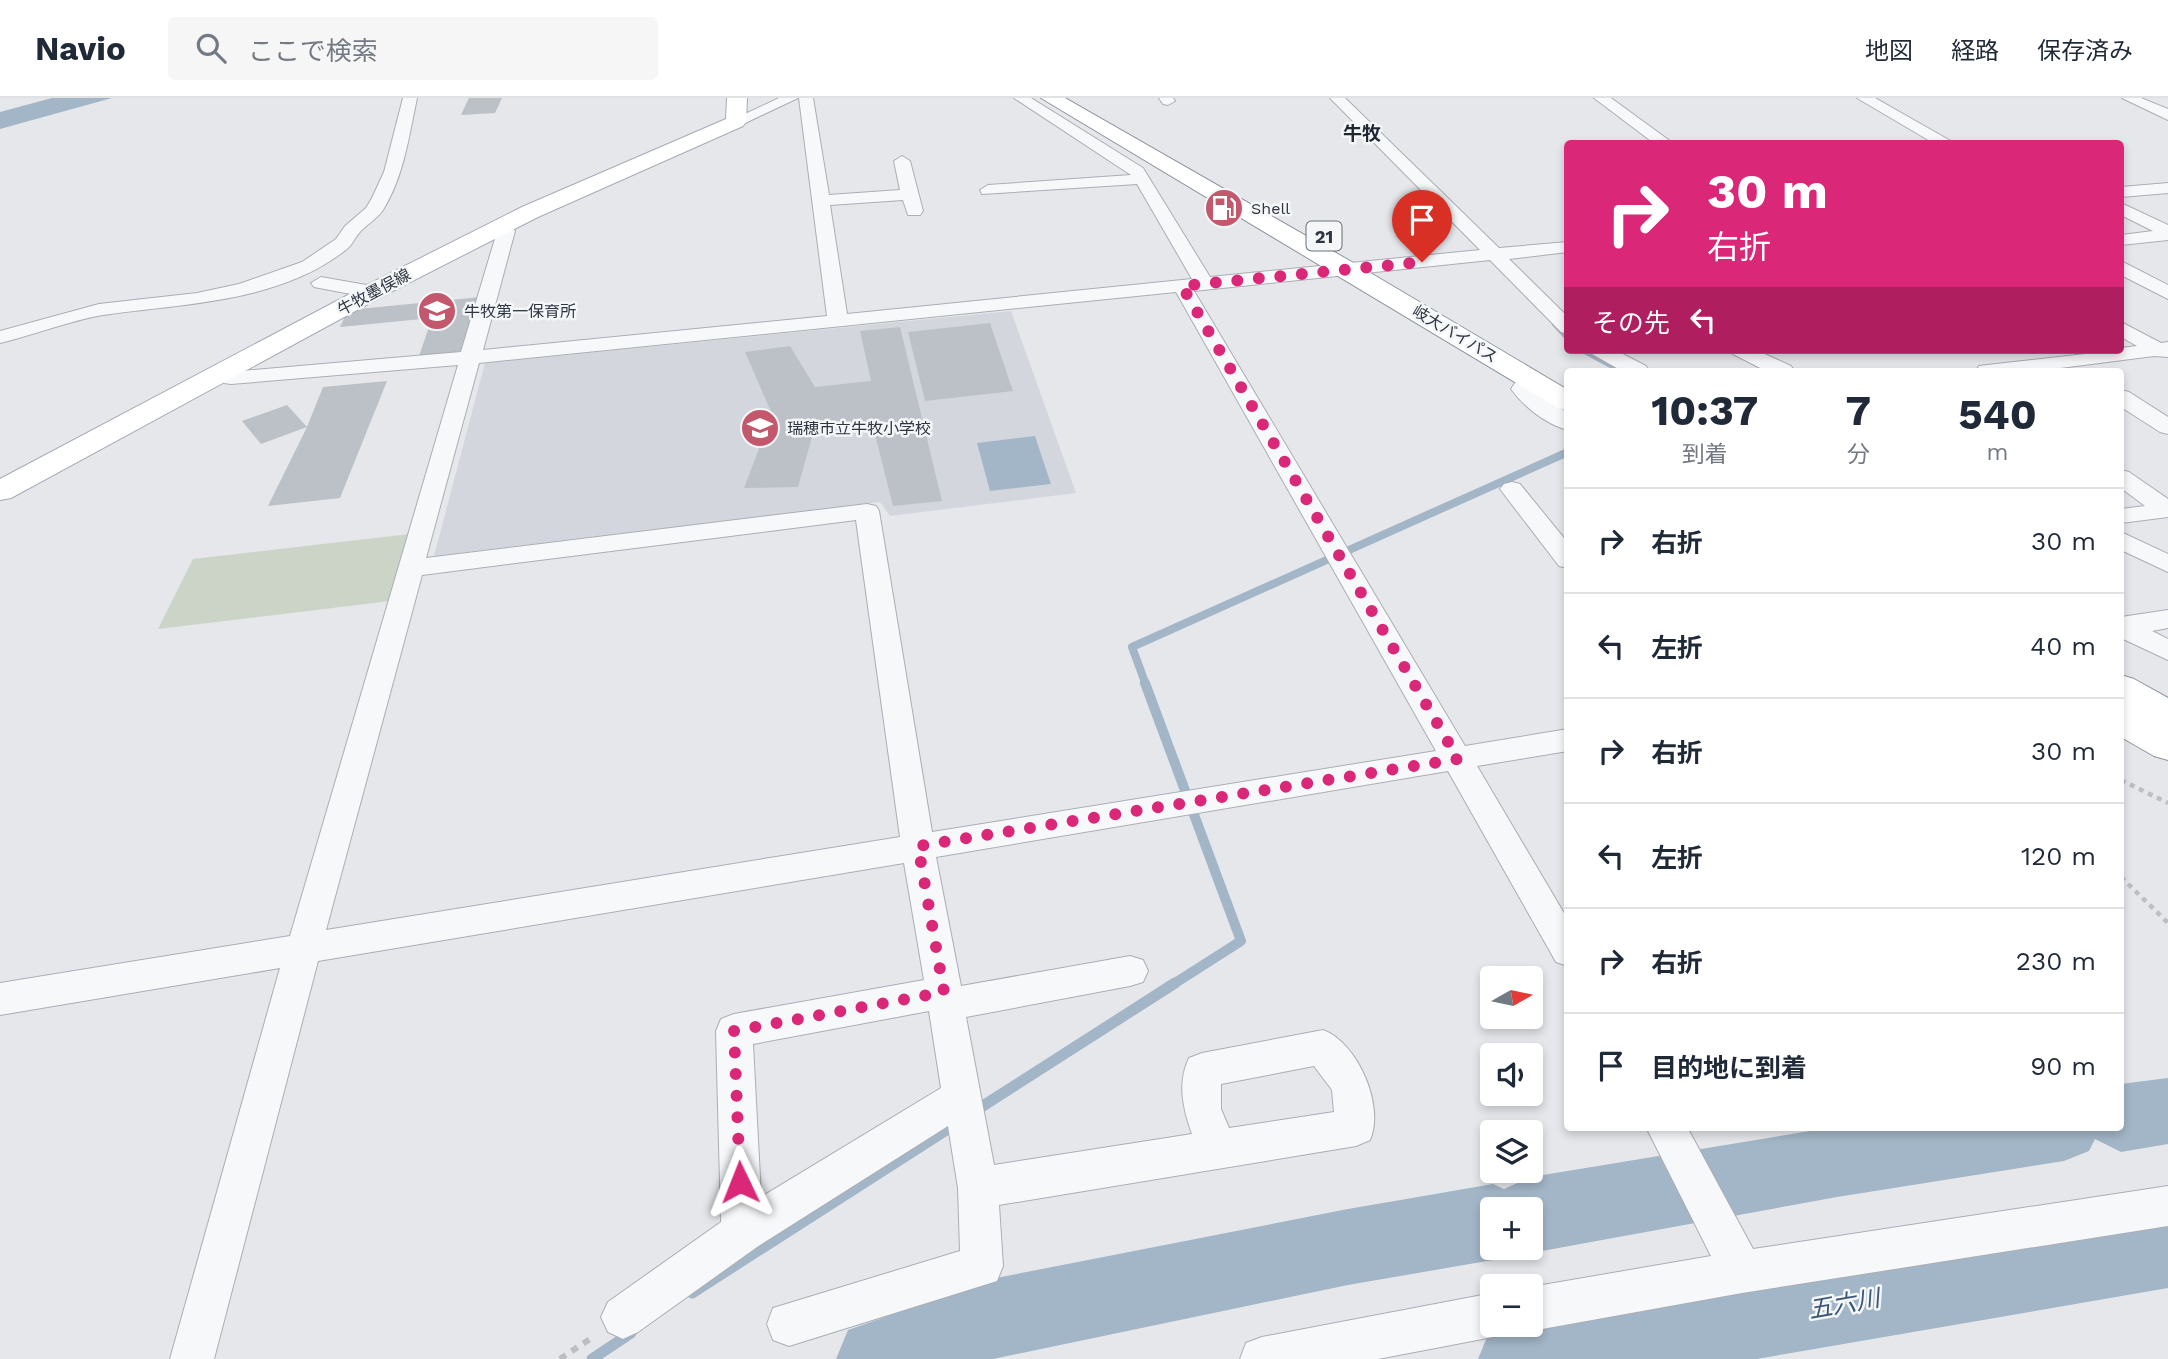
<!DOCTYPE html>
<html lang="ja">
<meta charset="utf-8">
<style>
body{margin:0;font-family:"Work Sans","Noto Sans JP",sans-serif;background:#f6f6f7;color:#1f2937;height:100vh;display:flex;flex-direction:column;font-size:26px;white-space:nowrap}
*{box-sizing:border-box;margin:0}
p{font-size:23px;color:#747a83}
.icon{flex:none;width:38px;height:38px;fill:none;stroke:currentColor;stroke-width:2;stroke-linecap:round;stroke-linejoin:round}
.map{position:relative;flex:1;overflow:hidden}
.drawer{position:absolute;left:1564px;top:270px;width:560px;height:763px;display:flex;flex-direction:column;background:#fff;border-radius:7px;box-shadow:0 4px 10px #0003}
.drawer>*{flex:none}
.guide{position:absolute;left:1564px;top:42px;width:560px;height:214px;border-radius:7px;box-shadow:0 4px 10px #0003;background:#db2777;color:#fff;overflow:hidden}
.needle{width:46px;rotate:81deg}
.fabs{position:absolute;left:1480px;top:868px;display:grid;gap:14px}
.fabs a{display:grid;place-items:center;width:63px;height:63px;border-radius:7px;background:#fff;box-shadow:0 4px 10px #0003;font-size:35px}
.pin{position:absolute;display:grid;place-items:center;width:60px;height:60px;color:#fff;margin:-72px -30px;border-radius:50% 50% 50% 0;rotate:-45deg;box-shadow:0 0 7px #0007}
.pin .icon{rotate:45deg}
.me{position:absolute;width:77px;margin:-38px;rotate:358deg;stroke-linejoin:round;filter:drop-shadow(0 0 5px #0008)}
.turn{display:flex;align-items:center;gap:24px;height:147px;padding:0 28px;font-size:32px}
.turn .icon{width:91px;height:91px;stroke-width:2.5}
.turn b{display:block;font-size:49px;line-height:60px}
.then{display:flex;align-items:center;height:66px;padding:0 28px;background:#0003;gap:14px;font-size:26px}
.eta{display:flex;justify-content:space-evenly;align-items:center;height:119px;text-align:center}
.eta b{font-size:42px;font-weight:700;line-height:49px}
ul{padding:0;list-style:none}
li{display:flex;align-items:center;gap:21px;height:105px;padding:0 28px;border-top:2px solid #e0e1e3}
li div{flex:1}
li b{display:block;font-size:26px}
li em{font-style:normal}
header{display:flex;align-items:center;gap:42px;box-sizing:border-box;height:98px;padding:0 35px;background:#fff;border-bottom:2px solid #e0e1e3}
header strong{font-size:33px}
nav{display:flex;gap:38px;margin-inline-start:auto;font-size:24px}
.search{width:490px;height:63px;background:#f6f6f7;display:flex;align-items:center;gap:18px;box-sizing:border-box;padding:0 24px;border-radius:7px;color:#747a83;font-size:26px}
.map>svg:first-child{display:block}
.built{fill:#d3d7dd}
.green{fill:#cbd4c7}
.water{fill:#a3b6c7}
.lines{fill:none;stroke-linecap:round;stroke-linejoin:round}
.stream-far3{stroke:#a3b6c7;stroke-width:6}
.stream-far2{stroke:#a3b6c7;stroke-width:8}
.stream-far1{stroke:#a3b6c7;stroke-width:10}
.stream{stroke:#a3b6c7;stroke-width:11}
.river{fill:#a3b6c7;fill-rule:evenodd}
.building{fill:#bcc1c7}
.minor-casing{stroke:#aaaeb5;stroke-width:2}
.major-casing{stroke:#a5acb6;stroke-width:2}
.highway-casing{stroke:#8d96a0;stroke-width:2}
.path-far1{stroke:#bbbec3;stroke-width:4.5;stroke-dasharray:5 5;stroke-linecap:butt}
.path{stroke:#bbbec3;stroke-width:6;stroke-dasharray:7 7;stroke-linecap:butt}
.minor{fill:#f7f8fa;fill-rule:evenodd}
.major{fill:#fff;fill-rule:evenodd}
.highway{fill:#fff;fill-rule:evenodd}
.route{stroke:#db2777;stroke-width:12;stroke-dasharray:0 21.6}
.labels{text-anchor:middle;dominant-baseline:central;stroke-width:5;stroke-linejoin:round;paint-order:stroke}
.far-poi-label{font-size:16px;fill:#2e3642;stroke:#f4f6f8;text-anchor:start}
.far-street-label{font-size:16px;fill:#2e3642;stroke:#f4f6f8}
.shield{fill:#f4f6f8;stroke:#697079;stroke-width:2}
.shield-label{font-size:18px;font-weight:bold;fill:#2e3642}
.far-quarter-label{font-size:19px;font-weight:bold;fill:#1f2733;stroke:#f4f6f8}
.near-water-label{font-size:24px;font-style:italic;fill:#3b5673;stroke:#f4f6f8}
</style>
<header>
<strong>Navio</strong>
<div class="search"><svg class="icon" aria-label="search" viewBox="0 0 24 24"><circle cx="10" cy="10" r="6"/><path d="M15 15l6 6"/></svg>ここで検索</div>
<nav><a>地図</a><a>経路</a><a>保存済み</a></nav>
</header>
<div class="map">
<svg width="2168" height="1261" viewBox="0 0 2168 1261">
<rect width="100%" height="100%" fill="#e5e7eb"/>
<path class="built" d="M1011,213l65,182 -186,23 -10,-14 -446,54 51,-193z"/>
<path class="green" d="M410,436l-20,67 -232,28 35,-70z"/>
<path class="water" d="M52,0h60l-112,31v-17z
M1035,338l16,48 -61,7 -13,-48z"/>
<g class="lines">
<path class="stream-far3" d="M1555,226l13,14
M1583,252l39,21"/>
<path class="stream-far2" d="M1146,587l-14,-38 436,-195"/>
<path class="stream-far1" d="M1145,585l96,258 -69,44"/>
<path class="stream" d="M975,1013l200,-128
M692,1195l265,-170
M592,1261l39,-26"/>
<path class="river" d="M2168,980v66l-47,8 -26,-13 -6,12 -25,10 -227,36 -306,56 -11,-5 -27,12 -145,25 -355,74h-157l12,-29 148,-52 352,-69 145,-25 11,5 27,-12 303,-50h287v-43zM1493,1111h38v39h-38z
M2168,1114v76l-411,71h-279l12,-29 13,-5h28v-9z"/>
</g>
<path class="building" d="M469,0h33l-7,15 -34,2z
M481,199l-16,54 -46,5 13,-38 -92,9 8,-17z
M990,225l23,68 -88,10 -17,-69z
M900,229l42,174 -49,5 -21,-84 -58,8 -16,57 -54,1 28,-74 -27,-62 45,-6 25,41 56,-6 -11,-50z
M387,283l-47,117 -72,8 39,-79 -46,17 -19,-23 45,-16 20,22 16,-40z"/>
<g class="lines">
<defs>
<path id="minor" d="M403,0h14c-8,38 -13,78 -34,112 -6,9 -16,14 -23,22 -5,5 -7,12 -13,17 -68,54 -162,54 -244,66 -35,6 -69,20 -103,28v-12l99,-27 98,-11 42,-9 63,-22 34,-23 9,-13 21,-18 6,-10 12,-26z
M779,0h19l-57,27 -5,2 -8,-5z
M799,0h14l16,97 71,-5 -6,-29 8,-5 8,5 13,50 -3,4h-12l-5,-15 -73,5 17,109 345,-35 -55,-95 -155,10 -2,-4 8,-5 143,-10 -117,-77h17l112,70 67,109 270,-27 -150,-152h15l154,150 69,-6v10l-59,7 59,58v17l-7,-2 -71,-72 -296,31 271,455 103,-17v22l-91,15 91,154v46l-12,-4 -108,-191 -512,86 25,129 169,-30 13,4 5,11 -5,11 -13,4 -164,31 28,148 198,-31c-9,-25 -15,-51 -3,-76l13,-5 121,-23c35,13 62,76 47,110l-14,6 -357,59 4,61 -6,15 -208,65 -16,-6 -6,-16 6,-16 187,-57 -2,-63 -10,-62 -191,121 -119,85 -15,7 -15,-7 -7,-15 7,-15 113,-80 -5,-191 5,-12 13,-5 190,-34 -20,-117 -586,98 -104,398h-44l110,-391 -280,47v-32l290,-47 168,-571 -227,19 -22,-3 -3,-5 3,-5 22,1 230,-20 36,-120 -5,-6 9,-5 6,1 8,9 -32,119 344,-34zM1176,194l260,459 -504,81 -53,-321 -3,-5 -9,-2 -441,54 53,-195zM856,422l44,317 -574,93 96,-355zM929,913l12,77 -180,109 -8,-153zM1314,968l18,24 2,22 -105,16 -8,-19v-25z
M1159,0h14l2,3 -7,4 -5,-1z
M1594,0h17l63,46h-19z
M1857,0h18l81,46h-21z
M2122,0h19l27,11v11z
M2168,85v10l-47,4v-10z
M2121,105l47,22v15l-47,5v-10l32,-4 -32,-16z
M2121,163l47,24v14l-47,-24z
M321,179l51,9 10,6 -10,6 -58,-11 -3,-4z
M2121,224l40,21 7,-1v15l-14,-1 -117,15h-61l3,-5 8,-1 134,-15v-2l16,-2 -16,-9z
M1589,252h26l31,16 3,5h-27l-30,-17z
M1730,252h26l35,16 3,5h-28l-33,-17z
M1529,276l8,1 3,5 -6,9 7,7 27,17v17c-21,-5 -44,-23 -57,-41 5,-8 9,-13 18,-15z
M2121,292l8,2 39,25v17l-8,-2 -39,-25z
M2121,372l8,2 39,27v18l-47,6v-14l24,-3 -24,-18z
M1512,384l8,2 48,59v25l-9,-2 -59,-77 4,-5z
M2121,434l47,22v18l-47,-22z
M2168,512v18l-16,3 16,8v21l-47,-22v-21z
M1646,1029h41l66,122 415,-63v40l-426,67 -211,38 -15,-6h15v-38l180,-31z
M1493,1195v32h18l-3,5 -15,7 -115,22h-138l6,-16 16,-6z"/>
<path id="major" d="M727,0h20l-1,24 -3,4 -205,91 -157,80 -370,201 -11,2v-21l363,-192 159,-80 204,-88z"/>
<path id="highway" d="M1041,0h24l292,167 211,125v21l-10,-3z
M2121,577l13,4 34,19v62l-14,-4 -33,-19z"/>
</defs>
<use href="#minor" class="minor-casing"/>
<use href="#major" class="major-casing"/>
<use href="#highway" class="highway-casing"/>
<path class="path-far1" d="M2121,682l47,23
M2121,779l47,46"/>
<path class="path" d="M560,1261l33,-22"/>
<use href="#minor" class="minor"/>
<use href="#major" class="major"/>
<use href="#highway" class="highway"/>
</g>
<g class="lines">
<path class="route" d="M740,1084l-6,-151 210,-39 -26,-146 540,-87 -276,-473 240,-24"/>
</g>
<defs>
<symbol id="fuel-disc" viewBox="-11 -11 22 22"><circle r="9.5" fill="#c3576b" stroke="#f4f6f8"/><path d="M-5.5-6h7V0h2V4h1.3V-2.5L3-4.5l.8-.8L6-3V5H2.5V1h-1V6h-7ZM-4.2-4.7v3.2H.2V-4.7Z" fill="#fff"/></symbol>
<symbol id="school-disc" viewBox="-11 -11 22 22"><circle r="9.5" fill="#c3576b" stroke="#f4f6f8"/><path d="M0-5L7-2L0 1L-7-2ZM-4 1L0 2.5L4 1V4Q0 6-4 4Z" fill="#fff"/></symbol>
</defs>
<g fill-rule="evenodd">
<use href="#fuel-disc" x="1202" y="88" width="44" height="44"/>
<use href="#school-disc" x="415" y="191" width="44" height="44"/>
<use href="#school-disc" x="738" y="308" width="44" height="44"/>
</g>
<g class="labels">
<g class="far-poi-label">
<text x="1251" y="110">Shell</text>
<text x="464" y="213">牛牧第一保育所</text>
<text x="787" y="330">瑞穂市立牛牧小学校</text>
</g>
<g class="far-street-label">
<text transform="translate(374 194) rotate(-28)">牛牧墨俣線</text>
<text transform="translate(1455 236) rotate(31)">岐大バイパス</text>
</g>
<rect class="shield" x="1306.5" y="123.5" width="35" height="29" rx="5"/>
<g class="shield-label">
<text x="1324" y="138">21</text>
</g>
<g class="far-quarter-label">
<text x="1362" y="35">牛牧</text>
</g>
<g class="near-water-label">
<text transform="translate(1844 1206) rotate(-10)">五六川</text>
</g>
</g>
</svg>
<div class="fabs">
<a><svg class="needle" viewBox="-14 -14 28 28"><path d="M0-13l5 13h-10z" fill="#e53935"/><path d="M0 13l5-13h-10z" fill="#747a83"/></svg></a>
<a><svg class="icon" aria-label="sound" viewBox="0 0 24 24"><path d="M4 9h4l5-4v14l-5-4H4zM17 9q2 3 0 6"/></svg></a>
<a><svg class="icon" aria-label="layers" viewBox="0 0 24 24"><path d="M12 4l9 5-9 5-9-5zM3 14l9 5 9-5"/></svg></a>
<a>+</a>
<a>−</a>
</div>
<div class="pin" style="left:1422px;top:164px;background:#d93025"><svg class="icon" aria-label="arrive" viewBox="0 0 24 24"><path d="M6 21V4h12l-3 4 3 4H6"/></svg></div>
<svg class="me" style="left:740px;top:1084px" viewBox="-20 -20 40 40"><path d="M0-17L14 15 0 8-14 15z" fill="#db2777" stroke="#fff" stroke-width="4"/></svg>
<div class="guide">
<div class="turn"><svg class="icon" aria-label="right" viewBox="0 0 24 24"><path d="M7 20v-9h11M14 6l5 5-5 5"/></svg><div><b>30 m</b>右折</div></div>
<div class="then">その先<svg class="icon" aria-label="left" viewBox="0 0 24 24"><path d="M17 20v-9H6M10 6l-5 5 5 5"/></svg></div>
</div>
<section class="drawer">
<div class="eta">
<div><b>10:37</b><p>到着</p></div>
<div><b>7</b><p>分</p></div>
<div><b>540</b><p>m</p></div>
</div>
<ul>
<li><svg class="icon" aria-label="right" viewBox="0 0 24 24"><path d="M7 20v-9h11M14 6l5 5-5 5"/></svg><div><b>右折</b></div><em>30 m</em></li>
<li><svg class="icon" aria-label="left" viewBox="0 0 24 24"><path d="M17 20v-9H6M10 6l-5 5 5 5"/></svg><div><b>左折</b></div><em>40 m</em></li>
<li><svg class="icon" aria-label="right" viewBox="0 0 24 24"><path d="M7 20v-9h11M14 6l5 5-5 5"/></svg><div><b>右折</b></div><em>30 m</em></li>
<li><svg class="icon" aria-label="left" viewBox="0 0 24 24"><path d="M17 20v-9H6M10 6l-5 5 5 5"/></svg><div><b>左折</b></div><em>120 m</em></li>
<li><svg class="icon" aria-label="right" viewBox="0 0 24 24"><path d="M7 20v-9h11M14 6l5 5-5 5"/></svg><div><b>右折</b></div><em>230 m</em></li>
<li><svg class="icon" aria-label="arrive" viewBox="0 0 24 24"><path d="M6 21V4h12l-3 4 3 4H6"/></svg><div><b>目的地に到着</b></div><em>90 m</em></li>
</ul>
</section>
</div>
